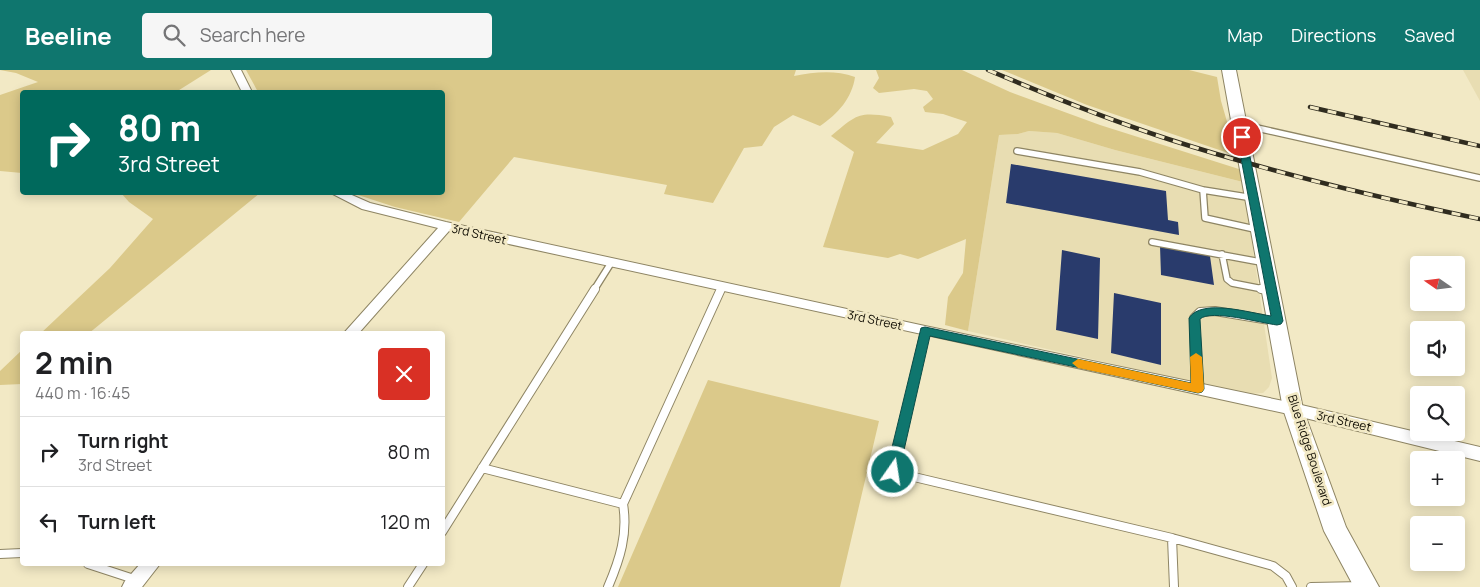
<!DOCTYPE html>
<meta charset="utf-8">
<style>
body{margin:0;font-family:Manrope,sans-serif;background:#f6f6f6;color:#202124;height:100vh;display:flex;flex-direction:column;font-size:19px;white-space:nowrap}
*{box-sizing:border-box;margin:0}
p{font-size:16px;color:#757577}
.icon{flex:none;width:28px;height:28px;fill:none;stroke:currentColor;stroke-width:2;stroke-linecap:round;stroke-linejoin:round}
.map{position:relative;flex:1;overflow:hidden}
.sheet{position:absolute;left:20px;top:261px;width:425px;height:235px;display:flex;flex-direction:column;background:#fff;border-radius:5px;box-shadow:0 2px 12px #0003}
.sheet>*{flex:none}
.guide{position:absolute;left:20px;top:20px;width:425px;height:105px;border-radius:5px;box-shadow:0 2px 12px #0003;background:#00695c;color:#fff;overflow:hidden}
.needle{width:32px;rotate:284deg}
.tools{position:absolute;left:1410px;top:186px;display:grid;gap:10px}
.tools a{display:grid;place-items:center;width:55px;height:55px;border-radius:5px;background:#fff;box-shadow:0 2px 12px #0003;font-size:25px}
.pin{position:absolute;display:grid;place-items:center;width:42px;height:42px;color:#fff;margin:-21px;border:2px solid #fff;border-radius:50%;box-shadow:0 1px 5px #0007}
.me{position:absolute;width:55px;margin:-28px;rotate:13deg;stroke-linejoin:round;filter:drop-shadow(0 0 4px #0008)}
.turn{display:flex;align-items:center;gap:18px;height:105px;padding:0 15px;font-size:22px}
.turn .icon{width:65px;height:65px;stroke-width:2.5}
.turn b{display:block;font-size:35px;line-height:42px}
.round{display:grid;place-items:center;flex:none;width:52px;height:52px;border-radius:5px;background:#f6f6f6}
.summary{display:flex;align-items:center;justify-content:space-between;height:85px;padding:0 15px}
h1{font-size:30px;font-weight:700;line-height:38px}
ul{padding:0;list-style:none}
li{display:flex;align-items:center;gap:15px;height:70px;padding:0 15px;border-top:1px solid #e0e0e0}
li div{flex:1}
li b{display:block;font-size:19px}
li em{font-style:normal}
header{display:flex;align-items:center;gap:30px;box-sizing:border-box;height:70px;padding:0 25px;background:#0f766e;color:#fff}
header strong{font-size:24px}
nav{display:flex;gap:28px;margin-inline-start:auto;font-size:18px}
.search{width:350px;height:45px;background:#f6f6f6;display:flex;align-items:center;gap:12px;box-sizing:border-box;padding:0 18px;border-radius:5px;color:#757577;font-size:19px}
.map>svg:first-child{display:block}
.built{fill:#e8ddb2}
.green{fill:#dbc98a}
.building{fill:#293b6c}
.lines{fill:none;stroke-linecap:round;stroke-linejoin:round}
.lane-far1-casing{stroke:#8e8564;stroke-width:8}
.lane-casing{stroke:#8e8564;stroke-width:10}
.street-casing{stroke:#8e8564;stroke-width:2}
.secondary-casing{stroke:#8e8564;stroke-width:2}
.lane-far1{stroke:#fff;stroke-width:5.5}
.lane{stroke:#fff;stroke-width:8}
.street{fill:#fff;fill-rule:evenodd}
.secondary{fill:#fff;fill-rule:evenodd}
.rail-casing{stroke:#302c1f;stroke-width:4.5}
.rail{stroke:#f2e9c5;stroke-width:3;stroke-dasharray:9;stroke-linecap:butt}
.route{fill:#0f766e;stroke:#0a4d48}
.slow{fill:#f59e0b}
.labels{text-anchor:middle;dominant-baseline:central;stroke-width:5;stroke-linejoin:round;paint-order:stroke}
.street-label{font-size:12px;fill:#100d03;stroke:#f2e9c5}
</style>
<header>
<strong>Beeline</strong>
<div class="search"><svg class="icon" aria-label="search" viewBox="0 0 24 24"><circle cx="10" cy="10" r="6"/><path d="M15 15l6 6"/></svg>Search here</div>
<nav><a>Map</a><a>Directions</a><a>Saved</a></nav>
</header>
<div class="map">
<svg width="1480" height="517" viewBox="0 0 1480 517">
<rect width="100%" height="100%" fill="#f2e9c5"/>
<path class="built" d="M1463,0h17v31z
M1029,61l28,2 58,17 128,32 29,196 -3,9 -6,6 -17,1 -278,-63 31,-196 19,-1z"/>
<path class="green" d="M0,0h211l-35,22h-154v81l-22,-2v-76l38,-13 -22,-9z
M246,0h550l-2,6c21,-4 41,-6 61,1 -3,21 -17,37 -35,49l-27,-11 -19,12 -12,19 -18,2 -31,55 -49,-9 3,-9 -153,-28 -55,65 -64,-15 -43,-14 90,-1v-100h-184z
M876,0h86l48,22 90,33 142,45 1,12 -128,-32 -58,-17 -28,-2 -11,3 -19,1 -31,196 -23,-6 3,-28 15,-24 3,-34 -48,20 -18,-5 -12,4 -65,-11 31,-95 -23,-16c25,-20 26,-25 60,-19l3,7 -18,19 47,7 35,-16 9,-12 -24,-8 -18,-2 -2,-5 10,-8 -6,-8 -13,-2 -35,4 -6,-5 6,-10z
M1002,0h187l28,7 4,24 16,55 -150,-51z
M121,123h139l-172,141h-48l70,-66 43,-49 -24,-17z
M22,280v34l-22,1v-14z
M708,310l171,41 -39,166h-222z"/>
<path class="building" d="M1011,94l155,27 2,29 10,2 1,13 -173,-32z
M1160,176l50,10 4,29 -53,-10z
M1062,180l38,8 -2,81 -42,-9z
M1114,223l47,10v62l-50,-12z"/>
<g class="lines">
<defs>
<path id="lane-far1" d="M1239,54l241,54
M1017,81l123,21 63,18
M1253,128l-50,-8 2,28 54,12
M1152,172l114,21
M1222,184l5,25 5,4 36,7
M594,220l17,-27
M721,220l1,-3"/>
<path id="lane" d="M1261,219l8,1
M925,261l-32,141 279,66 101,28 13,10 6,11
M1198,319l-4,-71 6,-6 15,-1 60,10
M482,398l141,36 98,-215
M442,462l153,-243
M1172,468l2,49
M0,484l22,-1
M88,494l49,16
M408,517l15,-23
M608,517c12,-28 20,-53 15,-83
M1311,517l52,-1"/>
<path id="street" d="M231,0h10l11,22h-10z
M329,122h16l25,11 76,19 479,104 368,77 187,44v14l-187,-46 -844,-184 -91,103h-15l95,-106 -76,-19z
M140,494h20l-18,23h-20l3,-6z"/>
<path id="secondary" d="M1222,0h14l67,339 43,118 33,60h-25l-30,-56 -41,-122z"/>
</defs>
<use href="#lane-far1" class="lane-far1-casing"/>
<use href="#lane" class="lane-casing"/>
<use href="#street" class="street-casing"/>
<use href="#secondary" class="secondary-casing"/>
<use href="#lane-far1" class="lane-far1"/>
<use href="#lane" class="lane"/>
<use href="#street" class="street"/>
<use href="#secondary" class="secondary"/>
<defs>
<path id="rail" d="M988,0c59,25 119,49 180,69 102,33 207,58 312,80
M1310,37l170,39"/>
</defs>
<use href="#rail" class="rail-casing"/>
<use href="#rail" class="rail"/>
</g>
<path class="route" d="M1239,65h3l4,2 37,184 -2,3 -4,1c-16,-2 -66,-16 -77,-6l4,70 -2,3 -4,1 -268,-57 -31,136 -2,4 -4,2 -5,-2 -2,-4 35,-144 4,-1 266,56 -2,-65c13,-20 61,-5 82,-2l-34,-179z"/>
<path class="slow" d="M1196,283l6,4 2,32 -2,3 -4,1 -120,-25 -6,-5 6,-4 113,24 -1,-26z"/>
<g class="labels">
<g class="street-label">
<text transform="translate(479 164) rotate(13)">3rd Street</text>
<text transform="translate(875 250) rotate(12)">3rd Street</text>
<text transform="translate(1344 351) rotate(13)">3rd Street</text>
<text transform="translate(1310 380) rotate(72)">Blue Ridge Boulevard</text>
</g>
</g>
</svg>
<div class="tools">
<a><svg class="needle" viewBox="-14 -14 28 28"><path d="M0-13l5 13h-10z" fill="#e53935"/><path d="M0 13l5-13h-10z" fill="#757577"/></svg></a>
<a><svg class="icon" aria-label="sound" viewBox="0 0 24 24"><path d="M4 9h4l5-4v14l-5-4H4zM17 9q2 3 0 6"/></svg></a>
<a><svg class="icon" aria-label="search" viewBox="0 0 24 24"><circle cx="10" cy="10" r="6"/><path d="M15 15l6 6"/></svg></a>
<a>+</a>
<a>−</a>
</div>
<div class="pin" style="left:1242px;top:67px;background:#d93025"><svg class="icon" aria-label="arrive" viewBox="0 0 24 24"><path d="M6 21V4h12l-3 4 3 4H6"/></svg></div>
<svg class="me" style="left:893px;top:402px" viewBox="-20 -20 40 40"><circle r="17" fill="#0f766e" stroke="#fff" stroke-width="3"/><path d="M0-11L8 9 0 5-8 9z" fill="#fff"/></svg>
<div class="guide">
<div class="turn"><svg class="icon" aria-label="right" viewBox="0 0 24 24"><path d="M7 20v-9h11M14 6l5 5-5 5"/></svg><div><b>80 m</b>3rd Street</div></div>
</div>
<section class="sheet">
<div class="summary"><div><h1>2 min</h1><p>440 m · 16:45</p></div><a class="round" style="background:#d93025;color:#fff"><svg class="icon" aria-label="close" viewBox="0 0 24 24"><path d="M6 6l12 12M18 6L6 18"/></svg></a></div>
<ul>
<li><svg class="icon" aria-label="right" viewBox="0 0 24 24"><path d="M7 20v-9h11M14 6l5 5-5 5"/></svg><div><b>Turn right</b><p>3rd Street</p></div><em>80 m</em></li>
<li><svg class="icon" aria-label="left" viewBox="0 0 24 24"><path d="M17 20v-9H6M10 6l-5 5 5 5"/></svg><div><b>Turn left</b></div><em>120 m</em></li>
</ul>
</section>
</div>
